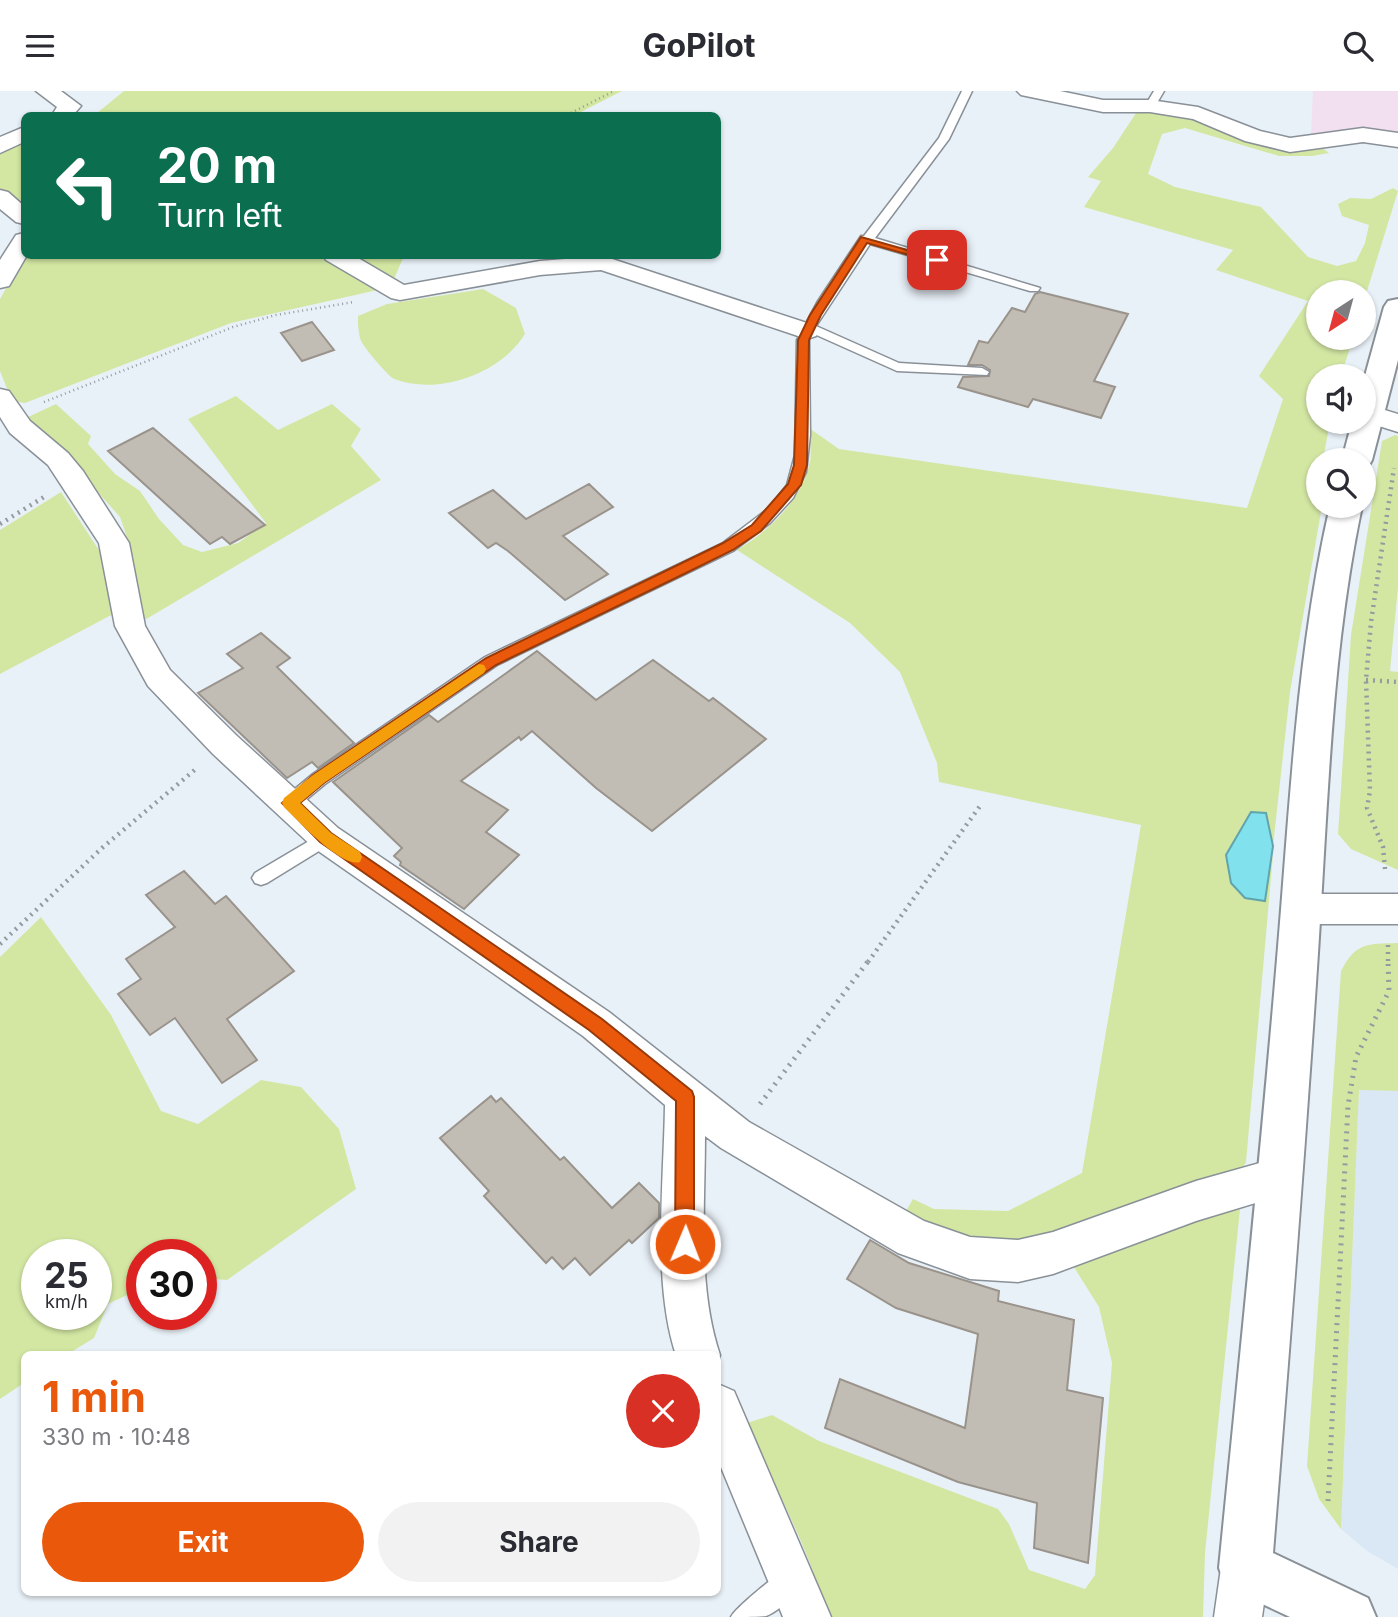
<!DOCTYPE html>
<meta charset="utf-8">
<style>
body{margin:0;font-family:Inter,sans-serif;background:#f2f2f3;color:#2b2b33;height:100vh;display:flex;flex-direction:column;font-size:26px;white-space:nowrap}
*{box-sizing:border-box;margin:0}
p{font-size:23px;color:#7c7c81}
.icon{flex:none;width:38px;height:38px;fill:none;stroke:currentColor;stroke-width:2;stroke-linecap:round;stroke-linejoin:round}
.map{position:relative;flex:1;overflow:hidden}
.details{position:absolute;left:21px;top:1260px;width:700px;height:245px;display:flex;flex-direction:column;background:#fff;border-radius:10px;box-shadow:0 2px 5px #0004}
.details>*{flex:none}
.hud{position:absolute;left:21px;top:21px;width:700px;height:147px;border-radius:10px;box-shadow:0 2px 5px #0004;background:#0b6e4f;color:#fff;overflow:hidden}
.needle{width:46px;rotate:216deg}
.tools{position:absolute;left:1306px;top:189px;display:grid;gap:14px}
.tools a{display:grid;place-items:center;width:70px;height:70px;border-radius:50%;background:#fff;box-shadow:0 2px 5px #0004;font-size:35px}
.speed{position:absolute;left:21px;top:1148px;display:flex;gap:14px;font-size:35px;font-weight:700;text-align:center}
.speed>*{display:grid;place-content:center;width:91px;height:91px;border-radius:50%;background:#fff;box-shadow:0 2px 5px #0004;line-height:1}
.speed small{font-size:18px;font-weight:400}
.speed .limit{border:10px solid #d22;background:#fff;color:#111}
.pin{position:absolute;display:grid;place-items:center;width:60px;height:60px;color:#fff;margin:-30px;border-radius:14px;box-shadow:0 4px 10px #0006}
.me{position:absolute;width:77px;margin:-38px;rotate:1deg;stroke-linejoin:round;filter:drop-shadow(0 0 5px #0008)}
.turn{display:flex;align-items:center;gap:24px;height:147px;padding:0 21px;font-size:32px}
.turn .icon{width:91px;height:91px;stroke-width:2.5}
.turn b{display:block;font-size:49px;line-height:60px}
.round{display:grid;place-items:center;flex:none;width:74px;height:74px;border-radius:37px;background:#f2f2f3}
.overview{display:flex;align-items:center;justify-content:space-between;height:119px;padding:0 21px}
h1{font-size:42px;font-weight:700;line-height:52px;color:#ea580c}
.button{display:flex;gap:14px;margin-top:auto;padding:14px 21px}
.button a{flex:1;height:80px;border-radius:42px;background:#ea580c;color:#fff;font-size:28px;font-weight:700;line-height:80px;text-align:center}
.button a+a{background:#f2f2f3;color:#2b2b33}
header{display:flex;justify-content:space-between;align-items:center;height:91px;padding:0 21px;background:#fff;font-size:32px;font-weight:700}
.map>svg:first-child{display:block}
.commercial{fill:#f2dff0}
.built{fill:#dae8f5}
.green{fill:#d3e7a3;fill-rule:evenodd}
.water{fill:#81e1ed;stroke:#60a4ad;stroke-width:2}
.building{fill:#c2bdb4;stroke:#99938b;stroke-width:2}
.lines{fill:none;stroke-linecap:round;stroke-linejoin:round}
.lane-casing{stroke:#899097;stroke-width:3}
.street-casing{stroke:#899097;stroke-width:3}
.secondary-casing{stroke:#899097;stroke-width:4}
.path-far2{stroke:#949a9f;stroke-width:2.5;stroke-dasharray:1 3.5;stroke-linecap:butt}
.path-far1{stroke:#949a9f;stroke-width:4.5;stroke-dasharray:2 5;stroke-linecap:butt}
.path{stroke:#949a9f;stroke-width:5;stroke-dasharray:2 6;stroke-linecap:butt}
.lane{fill:#fff;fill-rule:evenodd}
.street{fill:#fff;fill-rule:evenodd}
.secondary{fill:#fff;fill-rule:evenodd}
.route{fill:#ea580c;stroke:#983908;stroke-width:2}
.slow{fill:#f59e0b}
</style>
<header><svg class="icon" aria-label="menu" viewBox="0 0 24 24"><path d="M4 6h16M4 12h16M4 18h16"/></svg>GoPilot<svg class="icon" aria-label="search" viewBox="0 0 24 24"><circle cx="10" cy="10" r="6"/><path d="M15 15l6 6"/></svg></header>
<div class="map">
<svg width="1398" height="1526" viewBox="0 0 1398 1526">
<rect width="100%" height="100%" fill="#e9f1f8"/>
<path class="commercial" d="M1313,0h85v44l-45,-5 -42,5z"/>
<path class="built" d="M1359,998l39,2v478l-31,-18 -26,-22z"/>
<path class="green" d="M124,0h498l-47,24h-473l-5,-2z
M1138,19l47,5 114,35 22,-3 8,6 -17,3h-33l-94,-28 -23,6 -14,40 27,13 86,20 47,50 29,9 19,-5 9,-18 4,-18 -27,-9 -4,-12 12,-6 21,1 22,-11 5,3 -35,113v-12h-45v46h35l-12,38h-23v46h12l-7,38h-5v46h4l-32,186 -17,154 -7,-32 -15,-2 -25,43 38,46 9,-46 -27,307 -5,9 -193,70 -45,6 -101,-29 11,-19 21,10 74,2 74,-38 59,-348 -202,-43 -2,-19 -37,-91 -50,-49 -113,-73c32,-19 65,-50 73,-88 2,-10 -1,-23 -1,-34l30,21 408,59 36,-109 -24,-23 49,-75 -92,-31 17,-20 -149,-43 17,-26 -13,-4 25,-29z
M24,47v69l-24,-17v-41z
M25,164l299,1 58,33 -151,34 -206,80 -13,-2 -12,-30v-72z
M354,165h50l-10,23z
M483,198l33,19 9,26c-24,39 -86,62 -131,45 -6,-3 -33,-34 -34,-41 -2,-7 -2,-15 -2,-22l29,-12z
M236,305l42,34 54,-26 29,25 -10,17 30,34 -238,141 -13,-55 -2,-26 -8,-23 -59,-66 -33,-28v-6l28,-13 35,32 -3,8 27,30 25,17 19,28 24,26 19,7 36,-9 28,-20 -78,-104z
M1395,344l3,1v151l-8,84 8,1v198l-47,-21 -13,-15 13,-199 31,-194z
M61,401l47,72 7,49 -115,61v-144z
M41,826l70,98 50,96 37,13 63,-44 40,7 38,42 17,60 -129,91 -26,-2v-23h-59v33l-34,16 -14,34 -26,16 -44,1v28l-24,16v-442zM37,1164h59v59h-59z
M1398,852v148l-39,-1 -18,439 -22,-30 -12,-33 34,-495c15,-29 26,-27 57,-28z
M1229,1110l11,8 -35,344 -2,64h-375c-19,-68 -52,-130 -84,-193l28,-9 47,26 179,68 11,15 20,46 56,19 10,-14 17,-212 -13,-56 -27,-43z"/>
<path class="water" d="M1251,721l15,1 7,33 -8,55 -20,-3 -14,-15 -5,-28z"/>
<path class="building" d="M1040,201l88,22 -34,67 21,6 -14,31 -68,-19 -5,8 -70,-20 5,-10 26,-1 1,-6 -8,-5h-14l11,-24 9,2 24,-35 13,4 10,-18z
M312,231l22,28 -32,11 -21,-28z
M153,337l56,48 56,49 -35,19 -8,-7 -12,7 -102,-93z
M589,393l24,23 -50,29 45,38 -43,26 -57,-49 -12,-8 -8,5 -39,-35 44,-23 33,29z
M261,542l29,25 -13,9 77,76 -36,25 -6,-6 -25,16 -89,-85 45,-25 -16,-14z
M537,560l59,49 57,-40 56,41 4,-3 53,41 -114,92 -56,-43 -64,-57 -11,9 -2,-3 -58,44 47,29 -22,22 33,23 -55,54 -64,-44 1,-3 -7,-6 8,-8 -69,-66 96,-67 9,7z
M184,780l31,33 11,-8 68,75 -67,48 30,41 -35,23 -47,-65 -25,17 -32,-41 23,-15 -15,-20 49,-32 -29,-32z
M491,1005l5,6 5,-4 59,62 4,-3 48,51 27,-25 20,20v15l-27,25 -3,-3 -39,35 -15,-17 -12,11 -11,-12 -6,6 -62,-67 5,-5 -49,-53z
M870,1149l39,23 90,28 -1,10 76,19 -7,70 36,8 -15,165 -54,-15 3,-45 -79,-21 -133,-54 15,-49 125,49 13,-94 -82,-26 -49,-29z"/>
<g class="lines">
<defs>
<path id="lane" d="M962,0h10l-23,48 -74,99 165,50 -2,3h-8l-160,-47 -54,82 83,37 83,5 7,4 -2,3 -90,-4 -85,-38 -3,7 1,95 -4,37 -13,26 -23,25 -37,28 -236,114 -172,119 -29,24h-12l-3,-5 3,-5 29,-24 172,-117 238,-114 46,-35 18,-23 8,-30 2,-115 21,-39 43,-65h3l75,-98z
M1154,0h10l-10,17h-8l-1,-2z
M326,740l6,2 3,5 -3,5 -65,40 -6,2 -6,-2 -3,-5 3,-5z
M791,1476l9,3 3,9c-5,13 -23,32 -37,37 -9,1 -25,1 -35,1 4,-9 49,-46 60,-50z"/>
<path id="street" d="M36,0h25l20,15 -8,9h-21l5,-8z
M1017,0h43l43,9h47l48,7 62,24 30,7 73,-10 35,5v14l-35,-5 -73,10 -45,-11 -52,-22 -43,-7h-47l-82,-17z
M24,36v15l-24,11v-16z
M0,99l8,2 16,14v18l-8,-2 -16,-13z
M24,142v22h3l-18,31 -9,2v-28l16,-25z
M323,164h30l51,30 136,-24 63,-5 213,70 4,5 -4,5 -9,3 -9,-3 -197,-66 -61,5 -140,25 -9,-2 -65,-38z
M0,298l9,2 21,30 38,32 15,18 46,72 16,83 25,44 67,66 101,92 271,184 140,110 175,99 46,16 48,3 35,-8 143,-51 85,-24 14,6 6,14 -6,14 -99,30 -143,53 -35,8 -48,-3 -72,-26 -177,-105 -16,-12c0,71 -8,151 15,219l-2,6v-6h-42c-24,-72 -12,-174 -11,-250l-82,-69 -269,-188 -101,-94 -65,-68 -33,-60 -16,-83 -51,-78 -38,-32 -10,-16z
M1368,314l30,9v18l-35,-11v-14z
M1302,803h96v30h-96l-13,-4 -5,-11 5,-11z
M718,1293l16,7 97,226h-48l-65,-157z
M1245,1453l17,7 7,17 -7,49h-48l7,-49 7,-17z"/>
<path id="secondary" d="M1398,208v61l-26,100 -4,7 -5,1v-8h-21l10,-38h11v-39l21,-76 4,-6z
M1330,415h32c-31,147 -34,297 -44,447 -13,200 -29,400 -45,600l95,45 8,19h-86l-64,-30 -7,-19c20,-203 41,-406 58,-609 13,-152 19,-304 53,-453z"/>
</defs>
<use href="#lane" class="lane-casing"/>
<use href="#street" class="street-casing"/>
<use href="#secondary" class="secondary-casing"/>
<path class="path-far2" d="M567,24l47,-24
M44,311l189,-75 43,-12 78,-13"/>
<path class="path-far1" d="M0,433l44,-27
M1366,589l32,2
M1385,778l-2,-22 -16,-39 3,-17 -4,-111 5,-58 23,-154
M0,853l102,-96 95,-80
M1388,854v17
M868,871l112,-156"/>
<path class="path" d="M760,1013l109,-144
M1328,1410l20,-395 8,-49 33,-66 -1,-31"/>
<use href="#lane" class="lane"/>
<use href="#street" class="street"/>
<use href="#secondary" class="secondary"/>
</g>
<path class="route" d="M861,146l82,23 -6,3 -70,-20 -46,72 -12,25 -2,125 -6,20 -40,46 -28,19 -49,24 -188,91 -172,118 -24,20 31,30 271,186 90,72 2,6v147l-3,7 -6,3 -7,-3 -3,-7 1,-143 -87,-71 -269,-188 -38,-39 31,-28 173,-117 237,-115 29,-18 36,-41 6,-19 4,-125 12,-25z"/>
<path class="slow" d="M479,573l5,1 2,4 -2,4 -160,110 -24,20 31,30 29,19 2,5 -2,5c-19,6 -62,-42 -76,-55l-2,-4 2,-5 29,-23z"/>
</svg>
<div class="tools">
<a><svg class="needle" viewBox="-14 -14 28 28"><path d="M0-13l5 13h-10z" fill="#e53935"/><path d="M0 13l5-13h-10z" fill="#7c7c81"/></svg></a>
<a><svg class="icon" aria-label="sound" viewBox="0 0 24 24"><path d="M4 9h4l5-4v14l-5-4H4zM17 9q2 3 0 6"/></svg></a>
<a><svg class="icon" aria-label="search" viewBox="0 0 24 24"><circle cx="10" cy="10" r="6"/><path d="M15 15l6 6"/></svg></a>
</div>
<div class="speed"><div>25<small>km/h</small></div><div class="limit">30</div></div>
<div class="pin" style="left:937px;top:169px;background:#d93025"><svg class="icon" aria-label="arrive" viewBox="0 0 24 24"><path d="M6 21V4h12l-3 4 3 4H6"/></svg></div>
<svg class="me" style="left:685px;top:1153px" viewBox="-20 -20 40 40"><circle r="17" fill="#ea580c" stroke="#fff" stroke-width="3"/><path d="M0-11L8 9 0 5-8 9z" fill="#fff"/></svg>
<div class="hud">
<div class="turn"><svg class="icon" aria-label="left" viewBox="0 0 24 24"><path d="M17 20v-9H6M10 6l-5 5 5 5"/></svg><div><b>20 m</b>Turn left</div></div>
</div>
<section class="details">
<div class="overview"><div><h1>1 min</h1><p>330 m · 10:48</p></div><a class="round" style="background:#d93025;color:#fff"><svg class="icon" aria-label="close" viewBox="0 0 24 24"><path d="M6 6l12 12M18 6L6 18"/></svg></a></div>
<div class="button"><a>Exit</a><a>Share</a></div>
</section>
</div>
